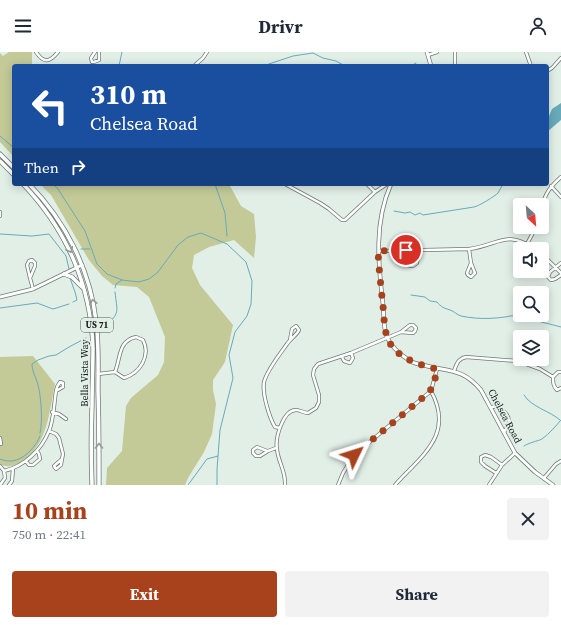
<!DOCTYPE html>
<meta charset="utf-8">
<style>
body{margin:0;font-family:"Source Serif 4",serif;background:#f2f2f3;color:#1f2937;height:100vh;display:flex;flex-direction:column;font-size:15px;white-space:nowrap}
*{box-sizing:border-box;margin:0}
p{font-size:13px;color:#747a83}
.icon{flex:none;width:22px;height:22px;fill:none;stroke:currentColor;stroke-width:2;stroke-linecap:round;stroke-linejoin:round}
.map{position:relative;height:433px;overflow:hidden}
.side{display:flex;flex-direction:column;background:#fff;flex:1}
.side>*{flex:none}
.banner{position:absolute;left:12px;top:12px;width:537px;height:122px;border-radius:4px;box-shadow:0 2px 10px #0003;background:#1a4fa0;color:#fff;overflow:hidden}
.needle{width:26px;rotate:154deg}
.fabs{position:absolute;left:513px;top:146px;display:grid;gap:8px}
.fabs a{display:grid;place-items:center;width:36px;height:36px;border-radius:4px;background:#fff;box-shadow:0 2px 10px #0003;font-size:20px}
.pin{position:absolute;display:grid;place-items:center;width:34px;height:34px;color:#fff;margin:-17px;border:2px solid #fff;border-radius:50%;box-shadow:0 1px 4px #0007}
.me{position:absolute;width:44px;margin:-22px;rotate:49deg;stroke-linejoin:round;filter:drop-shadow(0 0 3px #0008)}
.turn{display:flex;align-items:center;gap:14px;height:84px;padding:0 12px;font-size:18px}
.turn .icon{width:52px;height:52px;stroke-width:2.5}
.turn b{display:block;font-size:28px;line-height:34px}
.then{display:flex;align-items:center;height:38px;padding:0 12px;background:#0003;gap:8px;font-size:15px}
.round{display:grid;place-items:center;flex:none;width:42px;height:42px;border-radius:4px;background:#f2f2f3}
.head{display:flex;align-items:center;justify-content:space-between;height:68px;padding:0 12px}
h1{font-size:24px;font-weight:700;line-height:30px;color:#a8421c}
.action{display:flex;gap:8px;margin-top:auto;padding:8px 12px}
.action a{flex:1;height:46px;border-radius:4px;background:#a8421c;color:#fff;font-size:16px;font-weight:700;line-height:46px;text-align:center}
.action a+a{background:#f2f2f3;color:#1f2937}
header{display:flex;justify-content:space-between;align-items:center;height:52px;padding:0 12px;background:#fff;font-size:18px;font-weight:700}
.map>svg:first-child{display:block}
.green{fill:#c3ca98}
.water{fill:#68aab9}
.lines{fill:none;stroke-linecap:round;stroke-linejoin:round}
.stream{stroke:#68aab9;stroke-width:1}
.minor-casing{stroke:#6d7a73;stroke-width:4}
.tertiary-casing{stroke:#6d7a73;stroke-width:4.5}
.primary-casing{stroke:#6d7a73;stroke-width:5}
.minor{stroke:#fff;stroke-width:2.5}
.tertiary{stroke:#fff;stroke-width:3}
.primary{stroke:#fff;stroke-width:3.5}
.oneway{stroke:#979898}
.route{stroke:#a8421c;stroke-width:7;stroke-dasharray:0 12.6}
.labels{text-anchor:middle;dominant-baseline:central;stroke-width:4;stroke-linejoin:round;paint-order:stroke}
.shield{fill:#e1efe7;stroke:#545b57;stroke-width:1}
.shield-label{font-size:9px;font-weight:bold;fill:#171b19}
.street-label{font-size:10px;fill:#171b19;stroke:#e1efe7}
</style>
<header><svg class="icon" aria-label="menu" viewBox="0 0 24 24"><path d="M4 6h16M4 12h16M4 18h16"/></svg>Drivr<svg class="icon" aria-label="person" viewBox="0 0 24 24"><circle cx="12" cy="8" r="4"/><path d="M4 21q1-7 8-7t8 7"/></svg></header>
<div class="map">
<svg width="561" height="433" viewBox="0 0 561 433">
<rect width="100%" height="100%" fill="#e1efe7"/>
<path class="green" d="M9,0h23v14h-18v91l-14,-15v-89l3,3z
M40,132h189l12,22 13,8 2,23 -2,21 -20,-18 -25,7 -15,8 -2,13 8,17 33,40 -8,37 -12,18v10l3,14 -4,30 -8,18 -16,26 -3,7h-79l1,-17 15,-17 4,-45 5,-8 27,-23 6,-13 1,-25 -16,-40 -12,-10 -24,-2 -11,-9 -13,-16 -38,-65z
M33,304l22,28c-6,28 -7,61 -34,78 -7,4 -14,6 -21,2v-107z"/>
<path class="water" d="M561,51v17l-14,12v-11l5,-12z"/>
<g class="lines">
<path class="stream" d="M119,14l3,-14
M263,14l30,-10 20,-3 10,5 13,3 9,5
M411,14l5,-3
M0,84l14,12
M53,132l5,5 27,42 12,33 10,10 15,6 17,2 10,-3 9,-7 20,-27 10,-8 13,-4 26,11 19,18 6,19 -1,23 -4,12 -12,16 -6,23 4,23 -13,52 -3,39v16
M215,132l10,29 2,23
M394,159l11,2 5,-1 5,3 5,-2 3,2 51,-8c5,-1 21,-11 24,-14 2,-3 3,-6 5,-9
M0,182l32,2 17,-2 17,22 3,13
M81,197h9
M70,226l5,14 2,8 -4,2
M115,236l1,-4 6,-4
M411,243l14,2 5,4 7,1c4,5 7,6 13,8 4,1 7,5 11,6 19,4 39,3 59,-2
M0,256l37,-5 16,6 16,-5
M523,263l7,4 31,8
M104,275c17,-14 13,-15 11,-35
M524,343c7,12 26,16 36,25
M40,381c3,-10 1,-38 -2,-48 -2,-8 -6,-13 -6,-21l6,-4 11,-4 7,-1 13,-8 17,-9
M524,394c4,-3 14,-5 18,-7 8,-6 13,-12 19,-19
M0,407c3,1 6,2 9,2 13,1 27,-14 31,-25
M188,433l19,-26 11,-3"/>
<defs>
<path id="minor" d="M36,0c8,12 14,10 22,0
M95,0l-4,6 1,4h2l5,-2v-8
M455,0v14
M526,0l5,14
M428,3l9,-3
M194,14l9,-8 4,-6
M547,19l5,-3 9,-10
M285,132l35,19 9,6 13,11h3l30,-28 12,-8
M367,132l8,8
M551,134l10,11
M542,155c3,-14 9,-21 19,-30
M0,160v4
M527,192l9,-17
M469,197l2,14 -4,10 1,2 3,2 4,-4 -4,-10
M406,198v10l4,6h3l4,-3 1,-13
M379,199l90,-2c31,-4 36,-20 66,0
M542,202l19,19
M32,208l3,3v3l-5,12 -3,-13 2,-4z
M561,211l-11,9 -2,5 3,3 4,-1 6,-4
M30,226l3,11
M136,285l7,3c8,16 -3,33 -19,38l-9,-6c6,-15 3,-31 21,-35z
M342,305l2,4 6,2 3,-5 -2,-5
M454,319c3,-8 4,-12 12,-14l52,4 22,8 13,8
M561,320h-3l-5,5c0,5 0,9 4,13l4,-2
M98,322l17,-2
M491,355c10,-2 21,9 17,19 -1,2 -3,4 -4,6
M52,360l7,2 7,5
M280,376l-5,-1c-6,-10 -13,-34 -11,-45 3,-12 16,-28 23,-38 3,-5 9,-8 12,-14l-3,-4 -4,3 -2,11
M49,379l7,3 3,4 4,16 -1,5 -8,7 2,3 5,-4 1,-6
M0,386l1,6
M268,399l-8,5h-4l-3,-3v-3l4,-3 10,4h1l8,-3
M26,409l3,4h4l7,-6 -1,-5 -2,-3
M0,414l4,5 1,7 -5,7
M4,419c21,-5 37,-21 45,-40 5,-12 5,-28 7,-40l7,-4v-4l-3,-1 -3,5 -1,4
M496,421l-11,-7 -4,-4v-5l4,-2 6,2 11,8
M544,426l12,-14 5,-3
M9,433l3,-4 1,-12
M285,433c1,-14 -7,-23 -8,-36 -2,-11 6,-39 19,-39 4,0 8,3 12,3l8,-5 3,-6v-7l-6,-20 1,-6 4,-5 33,-11 50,-21 12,1 2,-2 1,-3 -3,-3h-3l-9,7
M338,433l5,-12 11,-18 77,-64 6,-22
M395,433c26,-29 60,-50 36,-94
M489,433l13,-20 13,-12"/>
<path id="tertiary" d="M427,0l4,14
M391,132c-17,38 -13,79 -8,120 1,11 0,23 4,33 4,10 14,18 23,24 5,3 12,4 17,5 25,6 36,3 54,24l34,63 20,19 18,13
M0,245l33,-8 49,-24"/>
<path id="primary" d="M0,102l14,14
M0,109l14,14
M23,132c43,45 68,101 70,164 0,19 -1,39 -1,58 -1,26 -1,53 0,79
M29,132c36,37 61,85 67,137 3,23 2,47 2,70 1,31 1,63 1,94
M64,222l8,3 10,10"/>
</defs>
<use href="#minor" class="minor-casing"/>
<use href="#tertiary" class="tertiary-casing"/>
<use href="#primary" class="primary-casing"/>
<use href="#minor" class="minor"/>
<use href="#tertiary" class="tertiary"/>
<use href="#primary" class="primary"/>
</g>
<defs><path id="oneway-chevron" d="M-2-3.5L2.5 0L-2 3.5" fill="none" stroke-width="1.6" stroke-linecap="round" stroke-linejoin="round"/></defs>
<g class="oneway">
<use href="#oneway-chevron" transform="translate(70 198) rotate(65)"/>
<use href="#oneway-chevron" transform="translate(93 250) rotate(-102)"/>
<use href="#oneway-chevron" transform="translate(99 394) rotate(-90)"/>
</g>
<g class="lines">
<path class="route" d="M354,403l72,-60c8,-7 9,-16 11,-26 -20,-5 -42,-11 -50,-32 -3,-10 -3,-21 -4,-31 -2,-18 -4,-37 -5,-55l28,-1"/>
</g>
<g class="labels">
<rect class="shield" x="81" y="266" width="32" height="14" rx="3"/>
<g class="shield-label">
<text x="97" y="273">US 71</text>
</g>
<g class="street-label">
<text transform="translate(84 321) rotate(-90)">Bella Vista Way</text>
<text transform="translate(505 364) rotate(62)">Chelsea Road</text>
</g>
</g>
</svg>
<div class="fabs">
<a><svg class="needle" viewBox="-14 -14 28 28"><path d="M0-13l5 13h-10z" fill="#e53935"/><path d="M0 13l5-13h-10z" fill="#747a83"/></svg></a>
<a><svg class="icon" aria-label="sound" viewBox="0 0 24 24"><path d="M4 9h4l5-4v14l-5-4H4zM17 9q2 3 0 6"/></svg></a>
<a><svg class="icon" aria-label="search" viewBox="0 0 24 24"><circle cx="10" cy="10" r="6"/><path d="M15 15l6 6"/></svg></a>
<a><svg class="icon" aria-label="layers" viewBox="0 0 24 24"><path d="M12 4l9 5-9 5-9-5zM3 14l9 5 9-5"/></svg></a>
</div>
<div class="pin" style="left:406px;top:198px;background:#d93025"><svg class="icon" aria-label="arrive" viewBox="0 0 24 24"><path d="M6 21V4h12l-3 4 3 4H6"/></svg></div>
<svg class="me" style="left:354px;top:403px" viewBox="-20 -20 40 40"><path d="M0-17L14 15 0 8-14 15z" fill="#a8421c" stroke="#fff" stroke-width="4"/></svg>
<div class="banner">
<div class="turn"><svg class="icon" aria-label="left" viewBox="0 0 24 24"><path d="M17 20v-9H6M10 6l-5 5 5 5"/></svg><div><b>310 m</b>Chelsea Road</div></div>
<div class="then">Then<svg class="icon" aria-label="right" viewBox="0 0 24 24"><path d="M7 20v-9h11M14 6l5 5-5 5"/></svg></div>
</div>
</div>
<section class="side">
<div class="head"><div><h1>10 min</h1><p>750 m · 22:41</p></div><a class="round"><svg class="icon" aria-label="close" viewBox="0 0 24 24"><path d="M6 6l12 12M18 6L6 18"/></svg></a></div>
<div class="action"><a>Exit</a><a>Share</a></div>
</section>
